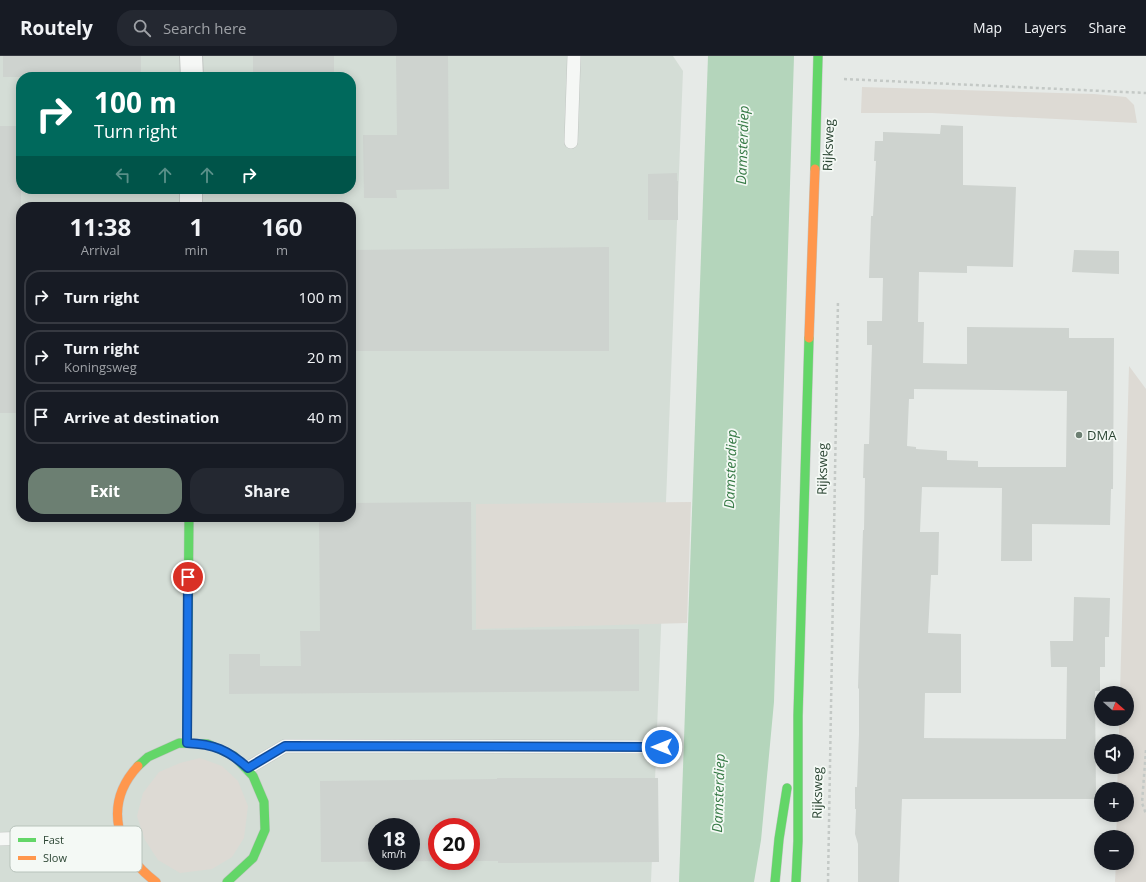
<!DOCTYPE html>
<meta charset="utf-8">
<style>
body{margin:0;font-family:"Open Sans",sans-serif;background:#242831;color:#f1f3f6;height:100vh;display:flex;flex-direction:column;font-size:15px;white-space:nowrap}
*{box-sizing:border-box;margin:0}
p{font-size:13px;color:#9ea1a6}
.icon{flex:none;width:22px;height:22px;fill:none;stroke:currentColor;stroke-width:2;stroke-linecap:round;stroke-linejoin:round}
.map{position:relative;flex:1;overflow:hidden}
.sheet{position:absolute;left:16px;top:146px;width:340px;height:320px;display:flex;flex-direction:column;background:#171b24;border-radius:16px;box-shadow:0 2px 10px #0003}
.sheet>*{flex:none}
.banner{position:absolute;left:16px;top:16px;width:340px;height:122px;border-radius:16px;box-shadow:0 2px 10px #0003;background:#00695c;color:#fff;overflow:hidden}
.needle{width:26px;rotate:111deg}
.tools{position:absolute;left:1094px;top:630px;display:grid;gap:8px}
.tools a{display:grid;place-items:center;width:40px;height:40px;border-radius:50%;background:#171b24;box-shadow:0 2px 10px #0003;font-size:20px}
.speed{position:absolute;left:368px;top:762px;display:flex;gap:8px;font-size:20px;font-weight:700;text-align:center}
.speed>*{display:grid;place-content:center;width:52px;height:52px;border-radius:50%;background:#171b24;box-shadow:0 2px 10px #0003;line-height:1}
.speed small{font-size:10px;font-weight:400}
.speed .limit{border:6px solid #d22;background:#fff;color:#111}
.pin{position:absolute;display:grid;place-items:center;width:34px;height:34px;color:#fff;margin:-17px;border:2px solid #fff;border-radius:50%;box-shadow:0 1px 4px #0007}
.me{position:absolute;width:44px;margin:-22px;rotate:270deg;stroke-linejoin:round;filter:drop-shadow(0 0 3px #0008)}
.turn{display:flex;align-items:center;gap:14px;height:84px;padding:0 12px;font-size:18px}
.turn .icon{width:52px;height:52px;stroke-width:2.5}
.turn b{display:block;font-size:28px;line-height:34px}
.lanes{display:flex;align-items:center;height:38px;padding:0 12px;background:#0003;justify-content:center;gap:20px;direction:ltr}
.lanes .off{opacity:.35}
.eta{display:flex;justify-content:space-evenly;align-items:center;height:68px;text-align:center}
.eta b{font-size:24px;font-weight:700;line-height:28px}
.button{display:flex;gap:8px;margin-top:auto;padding:8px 12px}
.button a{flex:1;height:46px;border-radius:16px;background:#6c7f72;color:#fff;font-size:16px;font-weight:700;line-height:46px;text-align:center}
.button a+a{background:#242831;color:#f1f3f6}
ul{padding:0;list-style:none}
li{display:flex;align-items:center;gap:12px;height:54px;margin:0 8px 6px;padding:0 4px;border:2px solid #363941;border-radius:16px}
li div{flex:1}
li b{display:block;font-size:15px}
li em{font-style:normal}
header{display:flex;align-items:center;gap:24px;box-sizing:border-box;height:56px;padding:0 20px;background:#171b24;border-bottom:1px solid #363941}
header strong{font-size:19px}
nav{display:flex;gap:22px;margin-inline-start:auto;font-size:14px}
.search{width:280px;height:36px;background:#242831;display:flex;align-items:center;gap:10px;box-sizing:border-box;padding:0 14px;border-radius:16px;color:#9ea1a6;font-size:15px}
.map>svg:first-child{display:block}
.built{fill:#d4ddd6;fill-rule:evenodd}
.green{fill:#dddad4}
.water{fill:#b4d5bb}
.building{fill:#ced3cf;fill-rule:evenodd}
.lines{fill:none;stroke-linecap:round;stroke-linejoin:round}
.lane-casing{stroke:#c2c6c3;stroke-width:14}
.street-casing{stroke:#c2c6c3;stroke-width:24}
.fast-casing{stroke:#c2c6c3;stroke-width:10}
.slow-casing{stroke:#c2c6c3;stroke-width:10}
.path{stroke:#c4c9c6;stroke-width:2.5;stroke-dasharray:3 3;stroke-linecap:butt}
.lane{stroke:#f5f7f5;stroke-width:13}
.street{stroke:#f5f7f5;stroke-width:22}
.fast{stroke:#63d668;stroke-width:9}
.slow{stroke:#ff974d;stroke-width:9}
.route-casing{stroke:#114b97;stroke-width:10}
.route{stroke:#1a73e8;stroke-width:7}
.poi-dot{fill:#6c7f72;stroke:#f4f9f5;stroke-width:1.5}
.labels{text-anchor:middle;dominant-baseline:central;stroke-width:3.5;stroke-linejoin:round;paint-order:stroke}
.street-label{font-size:13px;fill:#2b4533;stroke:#f4f9f5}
.poi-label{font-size:13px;fill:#2b4533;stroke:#f4f9f5;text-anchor:start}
.water-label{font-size:14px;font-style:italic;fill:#357944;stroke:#f4f9f5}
.key{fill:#f4f9f5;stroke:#b8c3bb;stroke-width:1}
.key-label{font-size:11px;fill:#2b4533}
</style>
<header>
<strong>Routely</strong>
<div class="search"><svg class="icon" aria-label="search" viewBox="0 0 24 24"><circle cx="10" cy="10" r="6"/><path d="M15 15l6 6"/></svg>Search here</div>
<nav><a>Map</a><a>Layers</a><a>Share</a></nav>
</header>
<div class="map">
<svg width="1146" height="826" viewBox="0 0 1146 826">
<rect width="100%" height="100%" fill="#e6eae7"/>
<path class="built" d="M0,0h673l10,15 -32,811h-651zM21,21h330v112h-330zM21,151h330v310h-330zM377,771h34v34h-34zM437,771h34v34h-34z"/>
<path class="green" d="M862,31l232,7 32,3 8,8 3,18 -205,-10h-71z
M1129,310l17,23v493h-31l1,-19h11v-26h-11l1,-22h10v-26h-10l1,-22h9v-26h-8v-22h8v-26h-7z
M691,446l-4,121 -211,6v-125z
M200,702l22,8 16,15 10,25 -4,32 -12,19 -20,12 -32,4 -22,-13 -13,-20 -8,-24 6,-23 16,-21 21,-9z"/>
<path class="water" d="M708,0h86l-20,646 -13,138 -7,42h-75z"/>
<path class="building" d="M3,0h138v21h-138z
M253,0h81v21h-81z
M396,0h52l1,133 -53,1 1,8h-33l-1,-63h34z
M941,69l22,1v59l53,2 -3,80 -46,-1v7l-48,-1 -1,50h6l-1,41 44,1v-37l102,1v10h45l-1,151h-2l-1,36 -78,-1v37h-31l1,-73 -80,-1 -2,45h19l-1,43h-7l-3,58 33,1v59h-36l-1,45 142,1 1,-72h-16l-1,-26h23l1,-44 36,1 -1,39h-4v30h-5v24h-5l1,108h-194l-3,83h-41v-38l-3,-10 1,-25h-1v-22h2l2,-53v-45l-1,-1 5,-158h1l1,-52h-2l1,-34h5l3,-99h-5v-24h15l1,-43h-14l2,-62h2l3,-55h-2l1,-20h8v-9l57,2zM914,333l153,2 -1,76h-88v-6l-31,-1v-9l-31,-2v-2l-9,-1 2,-47h5z
M0,70h21v287h-21z
M677,117v8h1v39h-30v-46z
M609,191v104h-258v-101z
M1074,194l45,1v23l-47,-2z
M471,446l1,128 167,-1v62l-410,3v-40h31v12h41l-1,-35h20l-1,-114h32v-14z
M497,722h161l1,84 -161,1v-2h-27v-34h-34v34h13l-129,1 -1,-81 177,-2zM377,771h34v34h-34z"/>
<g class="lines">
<defs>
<path id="lane" d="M571,86l3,-86
M248,712l37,-22 377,1
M0,783l120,-4"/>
<path id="street" d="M191,0l1,21
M191,151v-18"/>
<path id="fast" d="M815,113l3,-113
M187,687l2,-226
M138,710l10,-9 31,-14 29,1 26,12 19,20 11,26 1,28 -12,28 -26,24
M775,826l4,-43 8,-51
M796,826l2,-41v-125l11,-378"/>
<path id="slow" d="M809,282l6,-169
M138,710c-36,39 -21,87 18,116"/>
</defs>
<use href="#lane" class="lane-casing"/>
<use href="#street" class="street-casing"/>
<use href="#fast" class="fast-casing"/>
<use href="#slow" class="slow-casing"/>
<path class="path" d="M844,23l302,14
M1146,694l-4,53 4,11
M828,826l10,-582"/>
<use href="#lane" class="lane"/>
<use href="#street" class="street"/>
<use href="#fast" class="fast"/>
<use href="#slow" class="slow"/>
</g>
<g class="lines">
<defs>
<path id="route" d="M188,521l-1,166c27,1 41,7 61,25l37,-22 377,1"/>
</defs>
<use href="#route" class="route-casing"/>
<use href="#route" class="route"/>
</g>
<circle class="poi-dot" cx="1079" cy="379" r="4"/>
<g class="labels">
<g class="street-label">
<text transform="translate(828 89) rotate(-88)">Rijksweg</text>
<text transform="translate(822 413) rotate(-89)">Rijksweg</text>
<text transform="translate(817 737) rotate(-89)">Rijksweg</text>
</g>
<g class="poi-label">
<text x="1087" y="379">DMA</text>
</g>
<g class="water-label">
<text transform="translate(742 89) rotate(-88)">Damsterdiep</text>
<text transform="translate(730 413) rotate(-88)">Damsterdiep</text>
<text transform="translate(718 737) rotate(-88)">Damsterdiep</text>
</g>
</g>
<rect x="10" y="770" width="132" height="46" rx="6" class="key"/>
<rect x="18" y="782" width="18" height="4" fill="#63d668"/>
<rect x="18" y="800" width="18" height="4" fill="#ff974d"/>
<g class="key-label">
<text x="43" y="788">Fast</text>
<text x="43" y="806">Slow</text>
</g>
</svg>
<div class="tools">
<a><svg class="needle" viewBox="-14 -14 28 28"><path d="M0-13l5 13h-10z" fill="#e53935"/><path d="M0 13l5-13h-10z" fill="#9ea1a6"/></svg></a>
<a><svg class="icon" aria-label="sound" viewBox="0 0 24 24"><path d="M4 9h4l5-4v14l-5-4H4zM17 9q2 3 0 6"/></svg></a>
<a>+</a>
<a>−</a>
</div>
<div class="speed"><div>18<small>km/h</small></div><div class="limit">20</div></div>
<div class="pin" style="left:188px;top:521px;background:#d93025"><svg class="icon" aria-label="arrive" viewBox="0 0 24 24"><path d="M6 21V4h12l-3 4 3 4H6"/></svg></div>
<svg class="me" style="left:662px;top:691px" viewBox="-20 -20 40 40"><circle r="17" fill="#1a73e8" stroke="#fff" stroke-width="3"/><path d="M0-11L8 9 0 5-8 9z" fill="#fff"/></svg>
<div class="banner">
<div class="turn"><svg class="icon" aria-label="right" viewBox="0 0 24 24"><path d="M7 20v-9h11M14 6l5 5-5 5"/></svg><div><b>100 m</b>Turn right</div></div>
<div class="lanes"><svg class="icon off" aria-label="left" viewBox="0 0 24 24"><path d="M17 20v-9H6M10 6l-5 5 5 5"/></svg><svg class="icon off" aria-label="ahead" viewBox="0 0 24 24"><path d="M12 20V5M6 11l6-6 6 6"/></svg><svg class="icon off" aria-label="ahead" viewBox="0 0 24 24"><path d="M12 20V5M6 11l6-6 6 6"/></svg><svg class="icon" aria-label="right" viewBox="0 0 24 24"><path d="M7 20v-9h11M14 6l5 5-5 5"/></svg></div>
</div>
<section class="sheet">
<div class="eta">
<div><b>11:38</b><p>Arrival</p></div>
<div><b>1</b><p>min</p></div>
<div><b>160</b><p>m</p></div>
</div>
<ul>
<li><svg class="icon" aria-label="right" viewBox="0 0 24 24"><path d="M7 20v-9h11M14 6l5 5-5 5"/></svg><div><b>Turn right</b></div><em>100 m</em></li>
<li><svg class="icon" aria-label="right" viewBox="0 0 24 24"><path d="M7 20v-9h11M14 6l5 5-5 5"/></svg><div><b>Turn right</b><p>Koningsweg</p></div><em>20 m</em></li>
<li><svg class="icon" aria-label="arrive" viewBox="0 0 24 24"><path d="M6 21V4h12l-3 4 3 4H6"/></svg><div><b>Arrive at destination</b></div><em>40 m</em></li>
</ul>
<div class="button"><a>Exit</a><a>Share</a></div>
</section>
</div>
